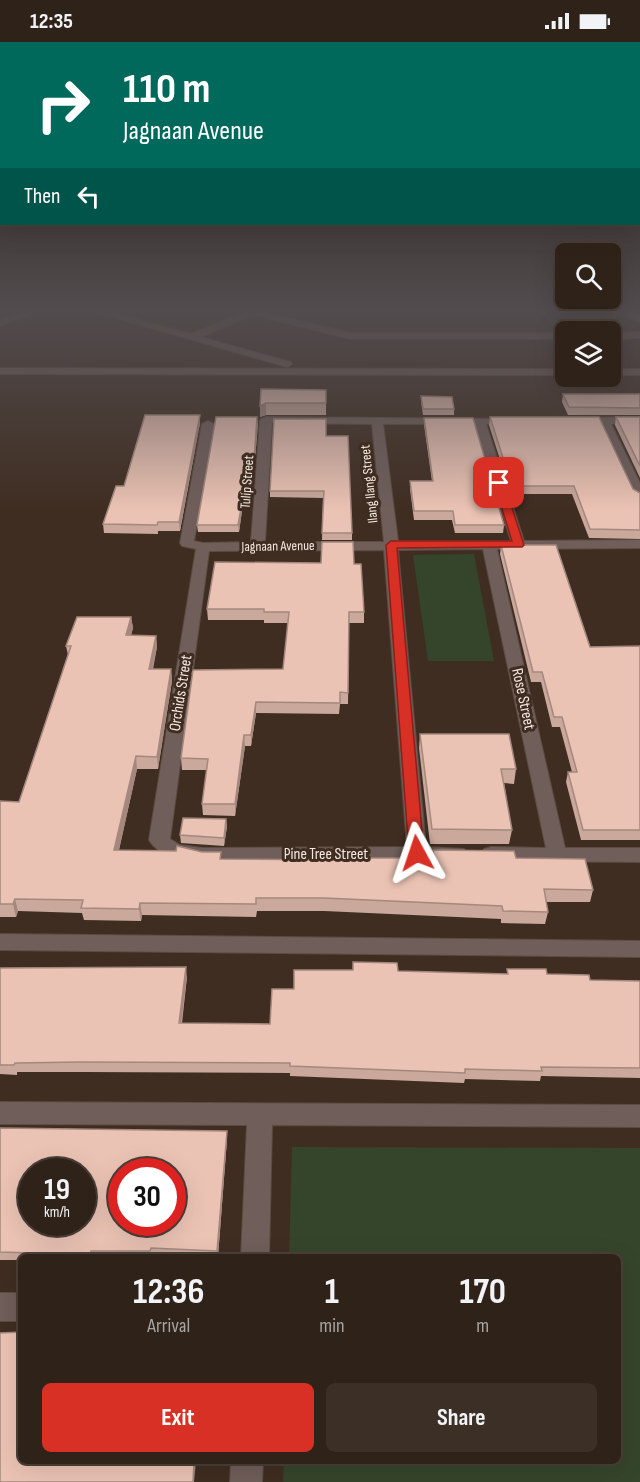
<!DOCTYPE html>
<style>
body{margin:0;font-family:"Sofia Sans Condensed",sans-serif;background:#3b2f26;color:#f1f3f6;height:100vh;display:flex;flex-direction:column;font-size:22px;white-space:nowrap}
*{box-sizing:border-box;margin:0}
p{font-size:20px;color:#a7a4a2}
.icon{flex:none;width:33px;height:33px;fill:none;stroke:currentColor;stroke-width:2;stroke-linecap:round;stroke-linejoin:round}
.map{position:relative;flex:1;overflow:hidden}
.sheet{position:absolute;left:18px;top:1212px;width:603px;height:210px;display:flex;flex-direction:column;background:#2f2219;border-radius:9px;box-shadow:0 6px 24px #0002,0 0 0 2px #4a3f38}
.sheet>*{flex:none}
.hud{position:absolute;left:0px;top:0px;width:640px;height:183px;box-shadow:0 6px 24px #0002,0 0 0 2px #4a3f38;background:#00695c;color:#fff;overflow:hidden}
.buttons{position:absolute;left:555px;top:201px;display:grid;gap:12px}
.buttons a{display:grid;place-items:center;width:66px;height:66px;border-radius:9px;background:#2f2219;box-shadow:0 6px 24px #0002,0 0 0 2px #4a3f38;font-size:30px}
.speed{position:absolute;left:18px;top:1116px;display:flex;gap:12px;font-size:30px;font-weight:700;text-align:center}
.speed>*{display:grid;place-content:center;width:78px;height:78px;border-radius:50%;background:#2f2219;box-shadow:0 6px 24px #0002,0 0 0 2px #4a3f38;line-height:1}
.speed small{font-size:15px;font-weight:400}
.speed .limit{border:9px solid #d22;background:#fff;color:#111}
.pin{position:absolute;display:grid;place-items:center;width:51px;height:51px;color:#fff;margin:-26px;border-radius:12px;box-shadow:0 3px 9px #0006}
.me{position:absolute;width:66px;margin:-33px;rotate:355deg;stroke-linejoin:round;filter:drop-shadow(0 0 4px #0008)}
.turn{display:flex;align-items:center;gap:21px;height:126px;padding:0 24px;font-size:27px}
.turn .icon{width:78px;height:78px;stroke-width:2.5}
.turn b{display:block;font-size:42px;line-height:51px}
.then{display:flex;align-items:center;height:57px;padding:0 24px;background:#0003;gap:12px;font-size:22px}
.eta{display:flex;justify-content:space-evenly;align-items:center;height:102px;text-align:center}
.eta b{font-size:36px;font-weight:700;line-height:42px}
.primary-button{display:flex;gap:12px;margin-top:auto;padding:12px 24px}
.primary-button a{flex:1;height:69px;border-radius:9px;background:#d93025;color:#fff;font-size:24px;font-weight:700;line-height:69px;text-align:center}
.primary-button a+a{background:#3b2f26;color:#f1f3f6}
.status{display:flex;justify-content:space-between;align-items:center;height:42px;padding:0 30px;background:#2f2219;direction:ltr}
.status svg{height:16px;fill:currentColor}
.map>svg:first-child{display:block}
.green{fill:#35452b}
.lines{fill:none;stroke-linecap:round;stroke-linejoin:round}
.street-casing{stroke:#5c4b40;stroke-width:2}
.street{fill:#6f5e5a;fill-rule:evenodd}
.wall{fill:#caa89b}
.shaded-wall{fill:#a4887e}
.building{fill:#ebc3b4;stroke:#a4887e;stroke-width:1.5;fill-rule:evenodd}
.route{fill:#d93025;stroke:#8d1f18;stroke-width:1.5}
.labels{text-anchor:middle;dominant-baseline:central;stroke-width:6;stroke-linejoin:round;paint-order:stroke}
.far-street-label{font-size:14px;fill:#f4e8e0;stroke:#3f2d21}
.street-label{font-size:16px;fill:#f4e8e0;stroke:#3f2d21}
</style>
<div class="status"><b>12:35</b><svg viewBox="0 0 49 12"><path d="M0 12V9h3v3zM5 12V6h3v6zM10 12V3h3v9zM15 12V0h3v12zM26 1h20v11H26zM47 4h2v5h-2z"/></svg></div>
<div class="map">
<svg width="640" height="1440" viewBox="0 0 640 1440">
<rect width="100%" height="100%" fill="#3f2d21"/>
<path class="green" d="M474,512l20,107h-66l-15,-106z
M292,1105l348,1v334h-357l1,-21h334v-204h-329z"/>
<g class="lines">
<defs>
<path id="street" d="M28,268h14l-42,16v-6z
M88,268h15l88,24 52,-21 -5,-3h25l-1,2 89,21h215v6h-215l-98,-24 -52,22 90,25 1,2 -5,3z
M605,268h15l20,6v6z
M640,290v6l-30,1v-6z
M0,326l566,1v6l-566,-1z
M610,327h30v6h-30z
M266,375l250,2v4l-4,1h-26l38,117 116,-1v8l-143,1 68,299h75v14l-149,-1 -7,-2 -3,-5 3,-5 7,-2 55,1 -63,-299 -85,1 28,297 38,2 3,5 -3,5 -7,2 -254,1c-19,-3 -43,-4 -54,-22l47,-291 -14,-3 -2,-3 22,-119 6,-3 6,3 -20,117 9,2 48,-1 9,-122zM272,381l100,1 12,118h-119zM383,382h91l37,117h-113zM384,508l23,297 -204,1 -23,-3 -10,-6 39,-288z
M640,375v6l-29,1 29,59v17l-6,-4 -34,-72h-24l-6,-3 6,-3z
M0,892l640,7v16l-640,-7z
M0,1060l640,3v22l-368,-2 -3,132h-28l6,-132 -247,-1z
M0,1251h21v28h-21z
M231,1419h32l-1,21h-32z"/>
</defs>
<use href="#street" class="street-casing"/>
<use href="#street" class="street"/>
</g>
<path class="wall" d="M261,347l65,1v25h-60l-6,2z
M563,352h77v21h-72l-6,-13z
M421,354l33,13v6h-31l-2,-13z
M490,375l150,76v46l-51,-1 -17,-44h-61l-22,-69z
M616,375h24v61l-25,-53z
M424,376l80,107 -1,8h-48l-3,-13h-38l-4,-31v-8h22l-8,-56z
M200,381l-20,108h-22v3l-54,-1 -1,-9 21,-38z
M258,381l-6,74h-8l-5,35h-41l-1,-7z
M326,394l26,97v7h-30l1,-42 -53,-1v-6z
M501,503l89,102 50,-1v194h-59l-15,-58 2,-10h4l-12,-45h-8l-11,-45h-10l-31,-128z
M354,522l10,48v11h-15l-1,81h-8l-1,10 -83,-1 -5,33h-6l-10,70 -32,-1 -1,-11 5,-34h-25l-1,-12 102,-89 5,-46h-24v-3h-56l-1,-11z
M131,575l2,11 -2,7 25,1 1,11 -4,22h18l1,12 -14,88h-21l-18,81 102,2v7l114,1 98,-2v-8l83,8 77,32 -3,12h-44l2,10 -3,12 -44,-1v-4l-177,-8h-67l-1,6 -114,-2 -1,6 -57,-1 -2,-7 -64,-2 -2,6h-16v-116l19,1 49,-147 -2,-9z
M420,692l96,35 -2,15 -10,-1 8,47 -3,14h-79l-11,-96z
M226,777l1,7 -3,20 -43,-3 -1,-8z
M0,926l187,9 -5,46 88,1 24,-35 104,-18 109,3v-5l83,11 50,1v97l-99,-2 -1,5 -75,-2 -1,4 -174,-7v-3l-207,-1h-66v3l-17,-1z
M0,1086l227,11 -9,118h-197v3h-21z"/>
<path class="shaded-wall" d="M266,361v12l-6,2v-11z
M200,373v8l-20,108 -1,-9z
M257,375l1,6 -6,74v-6z
M244,449v6l-5,35 -1,-7z
M131,575l2,11 -5,19 -2,-12z
M156,594l1,11 -7,33 -1,-11z
M171,627l1,12 -14,88 -1,-12z
M256,660v11l-5,33v-11z
M244,693l1,11 -10,70v-12z
M136,714l1,13 -21,94 -2,-13z
M226,777l1,7 -3,20v-8z
M15,857l3,12 -2,6 -3,-13z
M140,861l2,12 -1,6 -2,-12z
M186,925l1,10 -7,55 -1,-9z
M227,1089v8l-9,118 -1,-6z
M194,1419h2l-2,21h-1z"/>
<path class="building" d="M261,347l65,1v13h-60l-6,3z
M563,352h77v14l-71,-1z
M421,354l31,1 2,12h-31z
M145,373h55l-21,107h-21l-1,3 -54,-1 13,-38h8z
M216,375h41l-5,74h-8l-6,34h-41z
M490,375h109l34,72 7,4v37l-50,-1 -16,-43h-62z
M616,375h24v49z
M424,376h49l31,107h-49l-2,-14h-39l-4,-30h23z
M274,377h52v17h22l4,97h-30l2,-42h-54z
M322,500h31l1,22h7l3,48h-15l-1,81 -8,-1v11l-84,-1 -5,33h-7l-9,69h-33l6,-45 -27,-1 12,-88 90,-1 6,-57h-25v-3h-57l8,-47 106,1z
M501,503h55l34,102 50,-1v184h-57l-15,-58h9l-15,-55h-8l-12,-45h-9z
M77,575h54l-5,18 30,1 -7,33h22l-14,88 -21,-1 -22,94 62,1 1,-5 25,6h19l-1,7 115,1v-2h99l-1,-8 81,1 2,7 69,1 8,31 -49,-1 4,23 -45,-1 -1,-5 -178,-8h-68v6l-116,-1 -1,6 -58,-1 2,-8 -68,-1 -2,5h-13v-103l19,1 52,-156h-5z
M420,692h89l7,35h-15l11,61 -80,-1z
M183,776l43,1 -2,19 -44,-3z
M353,920l44,1 1,8 110,3 -1,-5h39l1,5 42,1 1,5 50,1v87l-99,-1 1,4 -77,-2v4l-175,-7v-3l-209,-1 -66,1 -1,2h-14v-97l186,-1 -7,56 91,1 2,-35h22v-19h59z
M0,1086l227,3 -10,120 -66,-3 -1,3h-59l-1,6h-27v-3l-63,-2zM32,1130h50v50h-50zM122,1130h50v50h-50z
M21,1290v129h173l-1,21h-193v-149z"/>
<linearGradient id="sky" x2="0" y2="1"><stop stop-color="#231912"/><stop offset="0.57" stop-color="#524c4e"/><stop offset="1" stop-color="#524c4e" stop-opacity="0"/></linearGradient>
<rect width="640" height="469" fill="url(#sky)"/>
<path class="route" d="M499,438l5,3 20,62 -2,2 -125,1 27,305 -7,6 -8,-6 -23,-308 5,-4h121l-18,-58z"/>
<g class="labels">
<g class="far-street-label">
<text transform="translate(247 440) rotate(-86)">Tulip Street</text>
<text transform="translate(369 442) rotate(-96)">Ilang Ilang Street</text>
<text transform="translate(278 504) rotate(-1)">Jagnaan Avenue</text>
</g>
<g class="street-label">
<text transform="translate(181 651) rotate(-81)">Orchids Street</text>
<text transform="translate(523 657) rotate(78)">Rose Street</text>
<text x="326" y="812">Pine Tree Street</text>
</g>
</g>
</svg>
<div class="buttons">
<a><svg class="icon" aria-label="search" viewBox="0 0 24 24"><circle cx="10" cy="10" r="6"/><path d="M15 15l6 6"/></svg></a>
<a><svg class="icon" aria-label="layers" viewBox="0 0 24 24"><path d="M12 4l9 5-9 5-9-5zM3 14l9 5 9-5"/></svg></a>
</div>
<div class="speed"><div>19<small>km/h</small></div><div class="limit">30</div></div>
<div class="pin" style="left:499px;top:441px;background:#d93025"><svg class="icon" aria-label="arrive" viewBox="0 0 24 24"><path d="M6 21V4h12l-3 4 3 4H6"/></svg></div>
<svg class="me" style="left:417px;top:811px" viewBox="-20 -20 40 40"><path d="M0-17L14 15 0 8-14 15z" fill="#d93025" stroke="#fff" stroke-width="4"/></svg>
<div class="hud">
<div class="turn"><svg class="icon" aria-label="right" viewBox="0 0 24 24"><path d="M7 20v-9h11M14 6l5 5-5 5"/></svg><div><b>110 m</b>Jagnaan Avenue</div></div>
<div class="then">Then<svg class="icon" aria-label="left" viewBox="0 0 24 24"><path d="M17 20v-9H6M10 6l-5 5 5 5"/></svg></div>
</div>
<section class="sheet">
<div class="eta">
<div><b>12:36</b><p>Arrival</p></div>
<div><b>1</b><p>min</p></div>
<div><b>170</b><p>m</p></div>
</div>
<div class="primary-button"><a>Exit</a><a>Share</a></div>
</section>
</div>
